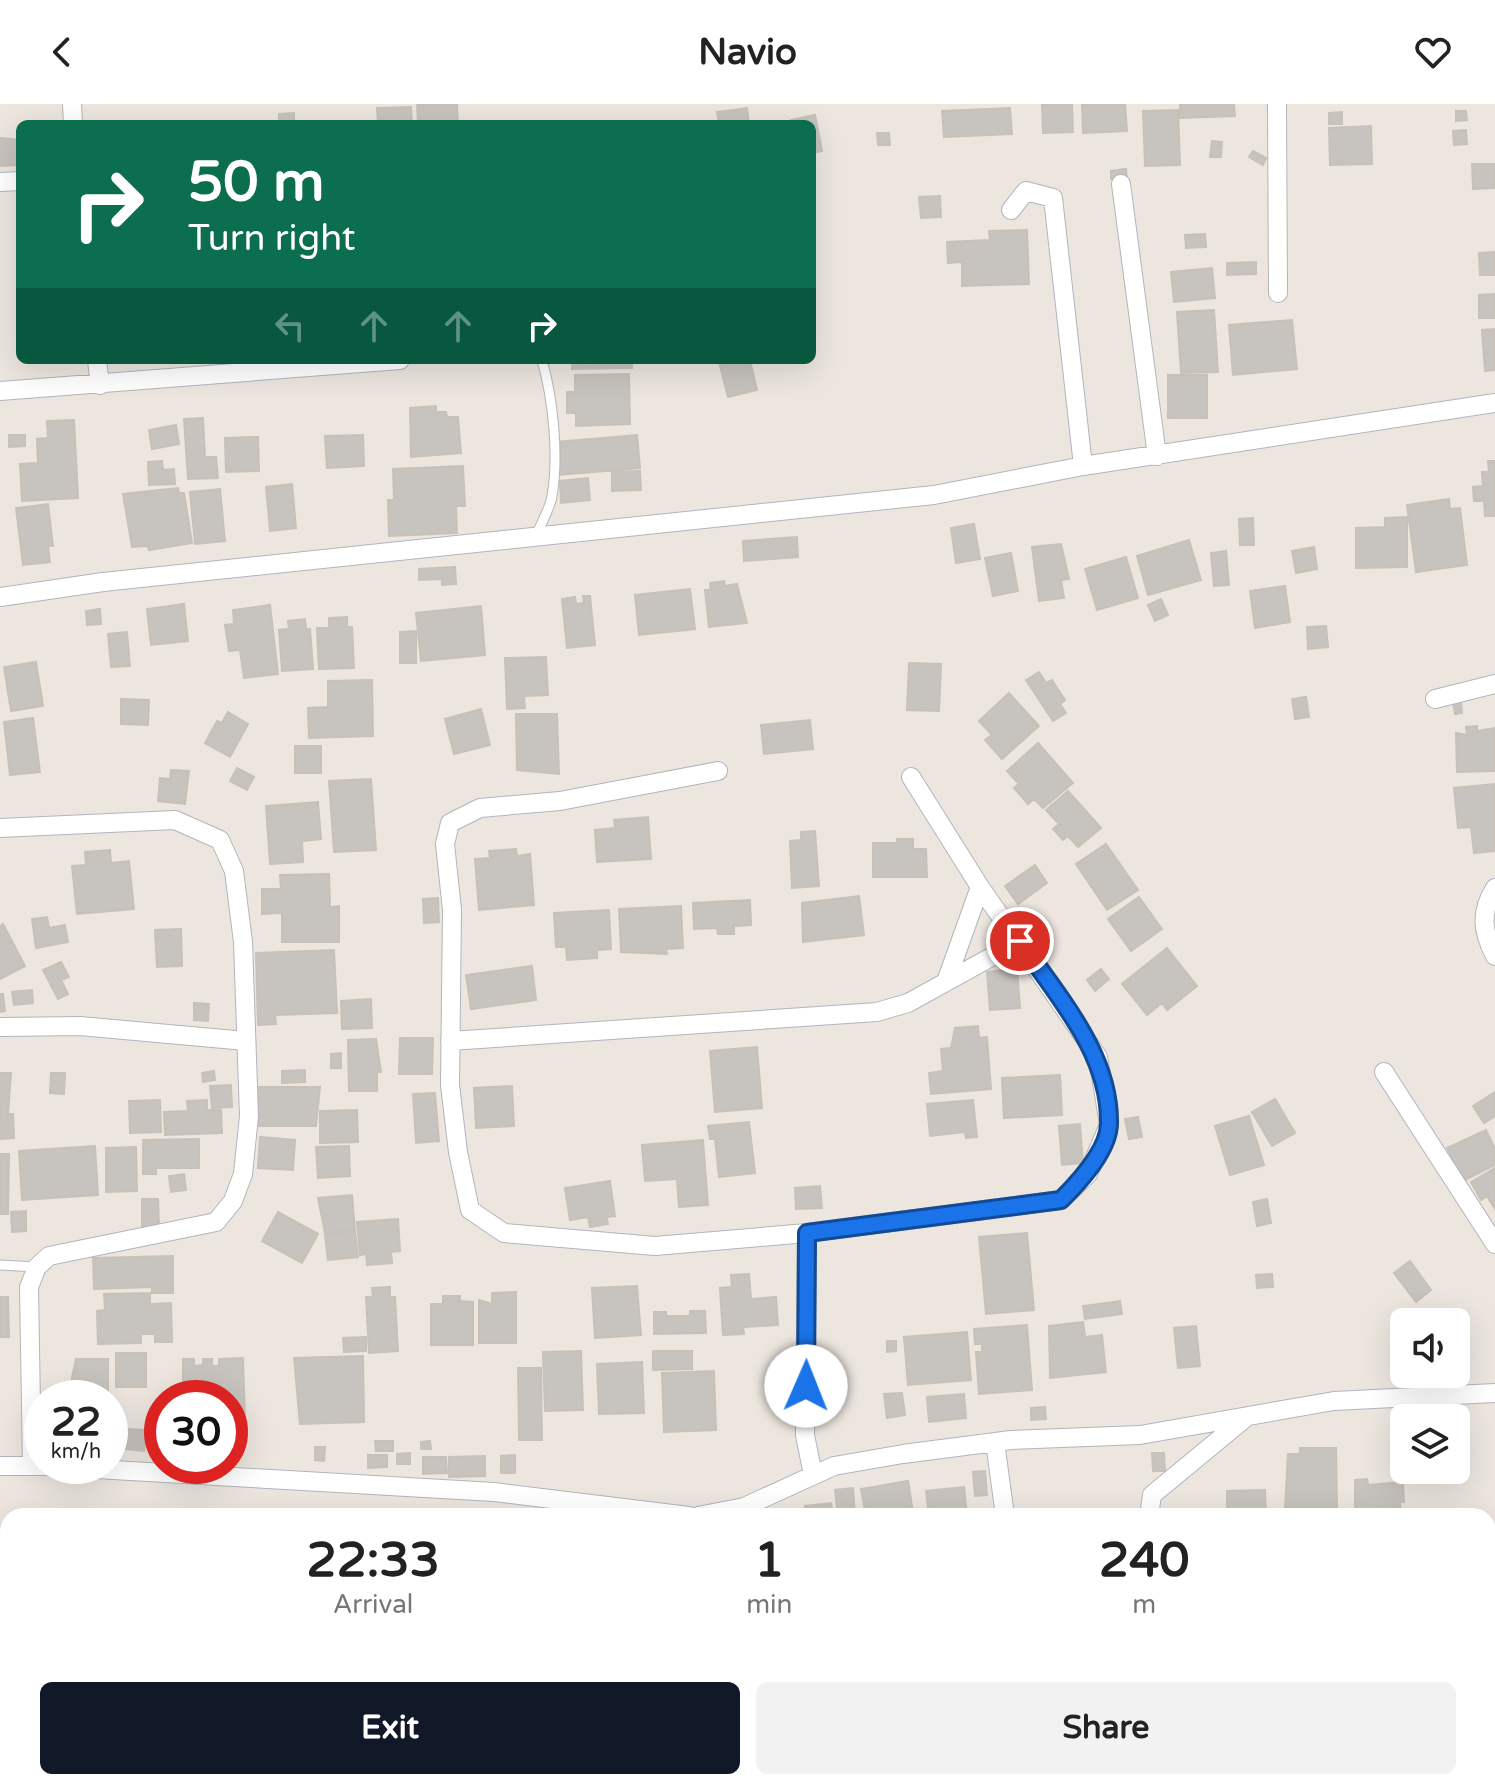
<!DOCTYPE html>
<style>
body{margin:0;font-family:"Varela Round",sans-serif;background:#f2f2f2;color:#222;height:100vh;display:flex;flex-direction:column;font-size:30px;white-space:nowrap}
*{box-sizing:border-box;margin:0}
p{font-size:26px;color:#767676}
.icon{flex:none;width:44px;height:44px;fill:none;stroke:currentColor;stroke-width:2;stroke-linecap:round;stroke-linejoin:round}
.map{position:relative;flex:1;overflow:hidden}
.sheet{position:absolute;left:0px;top:1404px;width:1496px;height:282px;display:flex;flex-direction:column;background:#fff;border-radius:24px 24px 0 0;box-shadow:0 8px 32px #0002}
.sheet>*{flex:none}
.guide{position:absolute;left:16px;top:16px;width:800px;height:244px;border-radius:12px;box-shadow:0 8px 32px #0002;background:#0b6e4f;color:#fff;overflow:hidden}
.buttons{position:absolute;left:1390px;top:1204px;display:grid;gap:16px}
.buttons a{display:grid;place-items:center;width:80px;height:80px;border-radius:12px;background:#fff;box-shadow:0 8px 32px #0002;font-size:40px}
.speed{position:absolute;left:24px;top:1276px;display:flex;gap:16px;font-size:40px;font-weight:700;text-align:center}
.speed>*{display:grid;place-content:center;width:104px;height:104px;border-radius:50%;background:#fff;box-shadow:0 8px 32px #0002;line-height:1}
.speed small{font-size:20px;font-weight:400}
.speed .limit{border:12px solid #d22;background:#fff;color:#111}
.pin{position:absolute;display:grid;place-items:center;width:68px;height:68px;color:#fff;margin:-34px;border:4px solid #fff;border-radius:50%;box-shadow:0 2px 8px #0007}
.me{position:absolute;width:88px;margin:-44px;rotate:1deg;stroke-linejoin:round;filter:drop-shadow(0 0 6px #0008)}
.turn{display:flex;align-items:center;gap:28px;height:168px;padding:0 40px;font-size:36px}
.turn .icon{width:104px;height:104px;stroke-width:2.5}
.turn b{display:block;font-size:56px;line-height:68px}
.lanes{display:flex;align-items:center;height:76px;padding:0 40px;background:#0003;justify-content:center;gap:40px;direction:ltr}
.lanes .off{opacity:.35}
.eta{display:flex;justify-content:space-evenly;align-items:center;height:136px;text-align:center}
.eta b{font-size:48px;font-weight:700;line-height:56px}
.action{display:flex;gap:16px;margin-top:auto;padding:16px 40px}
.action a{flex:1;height:92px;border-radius:12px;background:#111827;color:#fff;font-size:32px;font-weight:700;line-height:92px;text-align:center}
.action a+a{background:#f2f2f2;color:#222}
header{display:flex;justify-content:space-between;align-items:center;height:104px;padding:0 40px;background:#fff;font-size:36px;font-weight:700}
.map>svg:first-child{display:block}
.education{fill:#ece1d0}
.building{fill:#c7c3be;stroke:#c7c1b8;stroke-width:2}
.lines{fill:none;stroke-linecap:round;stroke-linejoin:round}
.lane-casing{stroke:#b2b5bd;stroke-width:11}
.street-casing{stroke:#b2b5bd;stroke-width:20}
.lane{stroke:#fff;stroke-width:9}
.street{stroke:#fff;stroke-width:18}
.route-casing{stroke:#114b97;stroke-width:20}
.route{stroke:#1a73e8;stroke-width:14}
</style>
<header><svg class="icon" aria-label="back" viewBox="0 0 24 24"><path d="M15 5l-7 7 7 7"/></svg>Navio<svg class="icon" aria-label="heart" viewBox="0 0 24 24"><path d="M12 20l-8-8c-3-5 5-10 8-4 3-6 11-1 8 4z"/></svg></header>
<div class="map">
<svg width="1495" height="1685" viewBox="0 0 1495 1685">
<rect width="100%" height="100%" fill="#ece6df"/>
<path class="education" d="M553,1678h63l1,7h-64z"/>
<path class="building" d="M417,0h40l1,20h-40z
M1042,0h30l1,28 -30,1z
M1082,0h43l2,27 -44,2z
M1180,0h54l1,12 -55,2z
M411,3l1,17h-34l-1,-16z
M747,4l2,16h-30l-2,-12z
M1010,4l2,26 -68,3 -2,-26z
M1178,6l2,55 -35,1 -2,-55z
M1456,7h10l1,9 -11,1z
M1342,8v12h-13v-11z
M294,9v11h-15v-10z
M815,11l7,36 -10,2v-29h-20l-1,-4z
M1371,22l1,38 -42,1 -1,-37z
M1466,26l1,14 -13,1 -1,-14z
M877,29h12l1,12h-12z
M0,34l20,2v25l-20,1z
M1212,37l10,1 -1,15h-11z
M1253,47l13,7 -3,7 -14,-8z
M1472,60h23v24l-22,1z
M1126,65l1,10h-16v-8z
M940,92l1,21 -20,1 -2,-21z
M1027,126l2,54 -67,2v-24l-14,1 -1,-21 43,-2 -1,-9z
M1205,130l1,13 -20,1 -1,-13z
M1495,148v23h-15l-1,-22z
M1256,158v12l-29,1v-12z
M1212,164l3,30 -41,4 -3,-30z
M1495,190v24h-16v-23z
M1214,206l4,62 -37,1 -4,-61z
M1292,216l5,49 -64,6 -4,-50z
M1495,225v41l-10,1 -3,-41z
M572,256h60v8l-60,1z
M728,256h22l7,30 -29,7 -9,-35z
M629,270l1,50 -54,2v-13h-9v-21h8v-17z
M1168,271h39v43h-39z
M436,302v6h10l1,5h11l3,36 -50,4 -1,-49z
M203,314l2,39h11l2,21 -30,1 -4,-60z
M74,316l4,78 -56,3 -2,-37 18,-1 -1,-24 11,-1 -1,-17z
M176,321l3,19 -27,5 -3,-19z
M9,331h16v11l-16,1z
M363,331l1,31 -37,2 -2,-32z
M637,331l3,33 -82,7 -2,-33z
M258,333l1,34 -33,1 -1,-34z
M162,357l1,9 11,-1 1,15 -26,1 -1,-23z
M1488,357h7v55h-10l-1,-15h-10l-1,-14 10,-1 -1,-14h7z
M463,362l2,40h-9l1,27 -68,3 -1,-36h6l-1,-31z
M640,367l1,19 -29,1v-19z
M588,374l2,22 -29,3 -1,-22z
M292,380l4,44 -26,3 -4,-44z
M178,384l1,5h5l8,50 -43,7 -1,-4 -16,1 -9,-53z
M220,385l5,52 -30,3 -5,-52z
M1449,395l1,10 10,-1 7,57 -51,7 -9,-67z
M48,400l5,42h-5l2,16 -27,3 -7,-57z
M1407,413v50l-51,1v-40l29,-1v-9z
M1253,414l1,27h-14l-1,-26z
M974,420l6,35 -24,4 -5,-35z
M797,433l1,20 -54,4 -1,-20z
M1189,436l12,40 -53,15 -11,-39z
M1061,440l8,35 -8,1 3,18 -25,3 -7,-54z
M1314,443l3,22 -21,4 -4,-22z
M1226,447l3,34 -15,1 -3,-33z
M1011,449l7,38 -25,5 -8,-38z
M1126,453l12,41 -41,12 -12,-41z
M455,463l1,17 -14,1v-6l-23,1v-11z
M724,477l1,5 12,-2 10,39 -38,4 -4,-37h6l-1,-7z
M1285,482l5,36 -35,6 -5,-37z
M690,485l5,40 -56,6 -4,-40z
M583,492h7l5,49 -28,3 -5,-49 13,-2 1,7 8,-1z
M1161,495l7,16 -13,6 -7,-16z
M184,500l4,37 -37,4 -4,-36z
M270,501l8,69 -34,4 -4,-28 -11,1 -4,-26 9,-1 -1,-14z
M481,502l4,49 -64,6 -5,-48z
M100,505l1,15 -14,1 -1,-14z
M347,513v10h5l2,41 -35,1 -2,-41h12v-10z
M305,515l1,10h4l3,40 -31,2 -3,-41 10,-1 -1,-8z
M1326,522l2,21 -20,2 -1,-22z
M416,527v32h-16v-31z
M127,528l3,34 -19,1 -3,-33z
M546,553l2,38 -24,1 1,12 -18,1 -2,-51z
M36,558l7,44 -32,5 -7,-44z
M909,559l32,1 -2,47 -32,-1z
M1039,568l7,11 6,-3 13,20 -5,4 6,9 -13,8 -27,-41z
M372,576l1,56 -64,2 -1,-30 20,-1v-26z
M1009,589l30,33 -37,33 -17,-19 7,-5 -13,-14z
M1306,593l3,20 -14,2 -3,-20z
M121,595l28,1 -1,25 -27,-1z
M1461,596l1,13 -7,1 -2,-13z
M481,605l9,36 -36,9 -9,-35z
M228,608l20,12 -18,33 -25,-14 12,-22 5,2z
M516,610h41l2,60 -42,-4z
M33,614l7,54 -30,3 -6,-53z
M810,616l3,29 -49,5 -3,-29z
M1477,622v5l18,-3v43l-38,1 -1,-39 11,2 -1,-8z
M1038,639l35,40 -30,25 -9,-9 -6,5 -14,-16 5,-4 -12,-13z
M295,642h26v27h-26z
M237,664l17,9 -7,13 -17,-9z
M171,666l18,1 -4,33 -27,-3 2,-23 10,1z
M371,675l5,71 -42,2 -5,-71z
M1495,680v67l-21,2 -3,-26 -13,1 -4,-40z
M1068,687l33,37 -23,19 -10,-11 -5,4 -10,-11 6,-5 -13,-14z
M318,698l3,37 -19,2 1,21 -33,2 -4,-58z
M648,713l3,42 -54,3 -2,-32 20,-2 -1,-8z
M815,727l4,55 -27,2 -2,-47 11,-1v-8z
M897,735h16v10h13l1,28h-54v-34h24z
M1106,740l32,46 -31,20 -31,-46z
M516,745l1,7 13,-2 4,51 -55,5 -4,-51 15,-1 -1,-7z
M110,746l1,13 18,-2 5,48 -57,5 -5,-48 14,-1 -1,-13z
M1035,761l12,18 -29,21 -13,-18z
M329,770l1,33 9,-1v36h-57v-29l-20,1v-25h19l-1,-14z
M859,792l5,39 -61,7 -1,-39z
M1139,793l23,32 -31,22 -23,-32z
M438,794l1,24 -15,1 -1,-24z
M750,796l1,25 -17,1v8h-16l-1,-6 -23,1 -1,-26z
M681,802l2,42 -17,1 1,5 -46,-2 -2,-43z
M609,806l2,39 -14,1v8l-30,2 -1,-13h-10l-2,-34z
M47,813l2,11 16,-3 3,17 -32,6 -4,-29z
M3,820l22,42 -25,13v-53z
M181,825l1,37 -25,1 -2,-37z
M1167,844l30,38 -30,24 -5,-7 -15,12 -25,-31z
M334,846l3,63 -62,2 1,9 -18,1 -2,-72z
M61,858l8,15 -8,3 7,14 -10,5 -15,-29z
M532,862l4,34 -65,9 -5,-34z
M1017,865l3,39 -30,2 -3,-38z
M1101,865l8,10 -14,12 -8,-11z
M32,886l1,13 -19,2 -2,-13z
M0,890h3l2,17 -5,1z
M371,895l1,29 -30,1 -1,-28z
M194,899l15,1 -1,17 -14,-1z
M978,922l1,12 8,-1 4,52 -60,5 -2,-21 14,-2 -2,-22 10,-1 4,-20z
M400,934h33l-1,36h-33z
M376,935l5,33h-4v19h-28l-1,-51z
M757,943l5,61 -47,4 -5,-61z
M341,949v15h-10v-14z
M305,966v12l-23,1v-12z
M214,967l1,9 -12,2 -1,-9z
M0,969h11l-3,41h5l1,24 -14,1z
M51,969h14l-1,21 -14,-1z
M1060,971l2,40 -58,3 -2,-40z
M231,981l1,22 -20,1 -2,-22z
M512,982l2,40 -38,2 -2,-40z
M255,983h65l-4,39h-61z
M1495,988v24l-11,7 -11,-17z
M435,989l4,48 -23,2 -3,-49z
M1275,995l20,34 -23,13 -20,-34z
M160,996l1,32 -31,1 -1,-32z
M207,996v10l14,-1 1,24 -57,2 -1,-23 24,-1 -1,-10z
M973,996l4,37 -11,1 -1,-6 -35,4 -3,-32z
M357,1006l1,32 -38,1v-32z
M1249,1012l15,49 -34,10 -15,-49z
M1138,1013l4,20 -13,2 -4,-20z
M749,1018l6,51 -36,4 -4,-38h-5l-2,-13z
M1080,1020l3,39 -21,2 -3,-39z
M1486,1026l9,19v16l-32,16 -16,-33z
M260,1033l35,3 -2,30 -35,-2z
M199,1035v29h-43v6h-13v-34z
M703,1036l5,65 -29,2 -2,-28 -32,2 -3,-36z
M95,1042l3,49 -76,5 -3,-49z
M349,1042l1,30 -32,2 -2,-31z
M136,1043l1,44 -31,1v-44z
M0,1050h9l-1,60h-8z
M1495,1064v41l-8,-13 -6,4 -10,-18z
M184,1070l2,16 -15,2 -2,-16z
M610,1077l5,35 -9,1 2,7 -18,3 -2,-10 -18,3 -5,-32z
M820,1082l2,22 -26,1 -1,-21z
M352,1091l3,35 -30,3 -7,-35z
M142,1095h16l1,27 -17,1z
M1267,1095l4,24 -14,3 -4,-24z
M26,1107v20l-14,1 -1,-20z
M278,1108l40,22 -16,29 -40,-22z
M398,1115l2,32 -9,1 1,11 -25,2 -1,-11 -6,1 -3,-33z
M355,1127l3,26 -30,3 -3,-25z
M1027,1129l7,77 -48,4 -7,-77z
M173,1152v37h-21v-6l-58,2 -1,-31z
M1410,1157l21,29 -15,12 -22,-29z
M749,1170l2,25 25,-2 2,28 -35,2 1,7 -21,1 -3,-47 12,-1 -1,-12z
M1272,1170l1,13 -16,1 -1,-13z
M637,1182l4,49 -46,3 -3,-50z
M390,1183v10h5l3,54 -29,2 -3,-56h7l-1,-9z
M516,1188v51h-37v-43l13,4v-11z
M150,1189v11l21,-1 1,39h-17v-8h-14v9l-43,1 -1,-33 8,-1 -1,-16z
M443,1192h17v5l13,1v43h-42v-41h12z
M0,1193h8l1,40h-9z
M1120,1197l2,13 -37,5 -2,-13z
M690,1207h15l1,22 -52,1v-22h12v4h24z
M1083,1218l2,15 17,-2 4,37 -56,6 -1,-52z
M1027,1221l5,65 -53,4 -3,-42h6v-8h-7l-1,-15z
M1196,1222l4,40 -22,2 -4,-40z
M967,1228l4,48 -63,5 -4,-48z
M366,1233v14l-22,1 -1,-14z
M887,1237h9v10l-9,1z
M581,1247l2,59 -38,1 -2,-59z
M653,1247h39v18l-39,1z
M116,1249h30v34h-30z
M363,1252l1,66 -64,2 -6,-66z
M243,1254l2,62h-15v-22h-47v-39h11v7l9,-1v-6h9v7h7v-7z
M76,1255h32v39h-43v-16h6z
M642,1258l2,51 -45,1 -2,-50z
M518,1264h23l1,72h-23z
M714,1267l2,59 -52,2 -2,-59z
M902,1289l3,22 -18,3 -3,-24z
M964,1290l2,24 -37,4 -2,-25z
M1045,1303l1,12 -15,1v-12z
M127,1325l19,1 -2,21 -18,-2z
M375,1337h18v10h-17z
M430,1337l1,8h-10v-7z
M315,1343h10l-1,14 -9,-1z
M1300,1344h36l1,60h-52l3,-54h12z
M410,1349v11h-13v-10z
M1152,1349h12l1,18h-12z
M368,1351h19v12l-19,1z
M515,1351v18h-14v-17z
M485,1352v20l-36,1v-20z
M423,1353h23l1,16 -24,1z
M985,1367l2,24 -12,1 -2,-24z
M1367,1375l1,6 35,-3 1,20h-4l1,10 -46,4v-36z
M908,1377l5,31 -47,4 -5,-27z
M964,1383l3,29h-38l-3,-25z
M853,1384l2,28h-17l-3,-26z
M1265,1386l1,26h-39v-25z
M831,1399l2,13h-27l-1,-10z
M1334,1405v7h-64v-5z
M1079,1409v3h-49v-1z
M1495,1570v17l-7,-10z
M1495,1608v28l-7,5v-29z
M164,1678h62v7h-62z
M335,1678h71v7h-71z
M632,1678h47v7h-46z
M1061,1678h7l7,7h-22z
M1085,1678h17l2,3 -4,4h-22z
M1365,1678h35l-8,7h-21z
M1406,1678h16l5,7h-30z"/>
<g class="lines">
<defs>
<path id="lane" d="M536,432c5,-13 14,-27 16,-40 7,-41 1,-97 -10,-136
M0,1161l37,2"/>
<path id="street" d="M72,0l1,20
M1277,0l1,189
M0,78l20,-1
M1121,80l36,272
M1011,106l15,-19 27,7 30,268
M97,256l3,25
M0,287l400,-31
M0,493l103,-15 831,-87 149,-29 412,-63
M1435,595l60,-15
M718,667l-158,30 -80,7 -30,15 -5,21 7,66 -2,175 8,67 12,58 34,23 151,13 152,-13 254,-33 27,-26 21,-49 -11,-68 -118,-170 -69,-110
M0,724l175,-8 45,20 14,31 9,71 6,174 -6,58 -10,27 -17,21 -167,34 -12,11 -8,20 3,179
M1495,784c-15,24 -13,43 0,68
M947,875l33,-92
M0,923l80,-1 166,15
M450,937l427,-29 31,-9 112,-62
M1384,968l111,172
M807,1129l-2,202 8,40
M995,1338l10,74
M0,1362h41
M44,1362l450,26 195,24
M698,1412l46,-9 90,-41 69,-12 108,-14 129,-5 194,-34 161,-8
M1149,1412l3,-21 92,-76
M1488,1499l7,-5
M527,1678v7
M748,1678l2,7
M866,1685l5,-7
M901,1685l18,-7
M1227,1685l9,-7
M1249,1685l9,-7
M1475,1685l9,-7"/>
</defs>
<use href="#lane" class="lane-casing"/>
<use href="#street" class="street-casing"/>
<use href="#lane" class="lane"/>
<use href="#street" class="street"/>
</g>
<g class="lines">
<defs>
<path id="route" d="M806,1282l1,-153 254,-33c18,-18 48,-50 48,-77 1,-70 -52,-127 -89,-182"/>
</defs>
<use href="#route" class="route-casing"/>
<use href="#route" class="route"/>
</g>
</svg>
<div class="buttons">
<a><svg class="icon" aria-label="sound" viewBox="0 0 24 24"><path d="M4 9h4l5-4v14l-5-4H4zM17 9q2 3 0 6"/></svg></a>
<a><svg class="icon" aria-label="layers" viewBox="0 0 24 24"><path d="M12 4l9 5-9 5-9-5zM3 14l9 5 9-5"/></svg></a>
</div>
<div class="speed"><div>22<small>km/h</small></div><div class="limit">30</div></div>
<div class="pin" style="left:1020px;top:837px;background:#d93025"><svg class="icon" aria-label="arrive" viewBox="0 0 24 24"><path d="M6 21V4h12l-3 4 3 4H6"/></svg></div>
<svg class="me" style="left:806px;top:1282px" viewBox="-20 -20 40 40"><circle r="19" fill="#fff"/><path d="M0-13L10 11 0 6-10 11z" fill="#1a73e8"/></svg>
<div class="guide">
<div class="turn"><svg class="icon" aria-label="right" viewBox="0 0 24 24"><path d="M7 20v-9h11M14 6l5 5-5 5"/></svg><div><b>50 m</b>Turn right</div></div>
<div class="lanes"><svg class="icon off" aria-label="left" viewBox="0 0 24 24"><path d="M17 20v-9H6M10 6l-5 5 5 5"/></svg><svg class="icon off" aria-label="ahead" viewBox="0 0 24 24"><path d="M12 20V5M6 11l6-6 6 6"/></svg><svg class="icon off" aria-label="ahead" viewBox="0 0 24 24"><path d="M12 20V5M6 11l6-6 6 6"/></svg><svg class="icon" aria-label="right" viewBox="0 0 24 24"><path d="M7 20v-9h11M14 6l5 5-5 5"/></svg></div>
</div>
<section class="sheet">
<div class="eta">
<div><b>22:33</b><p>Arrival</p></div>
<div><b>1</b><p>min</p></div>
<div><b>240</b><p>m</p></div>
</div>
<div class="action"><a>Exit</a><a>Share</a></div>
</section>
</div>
